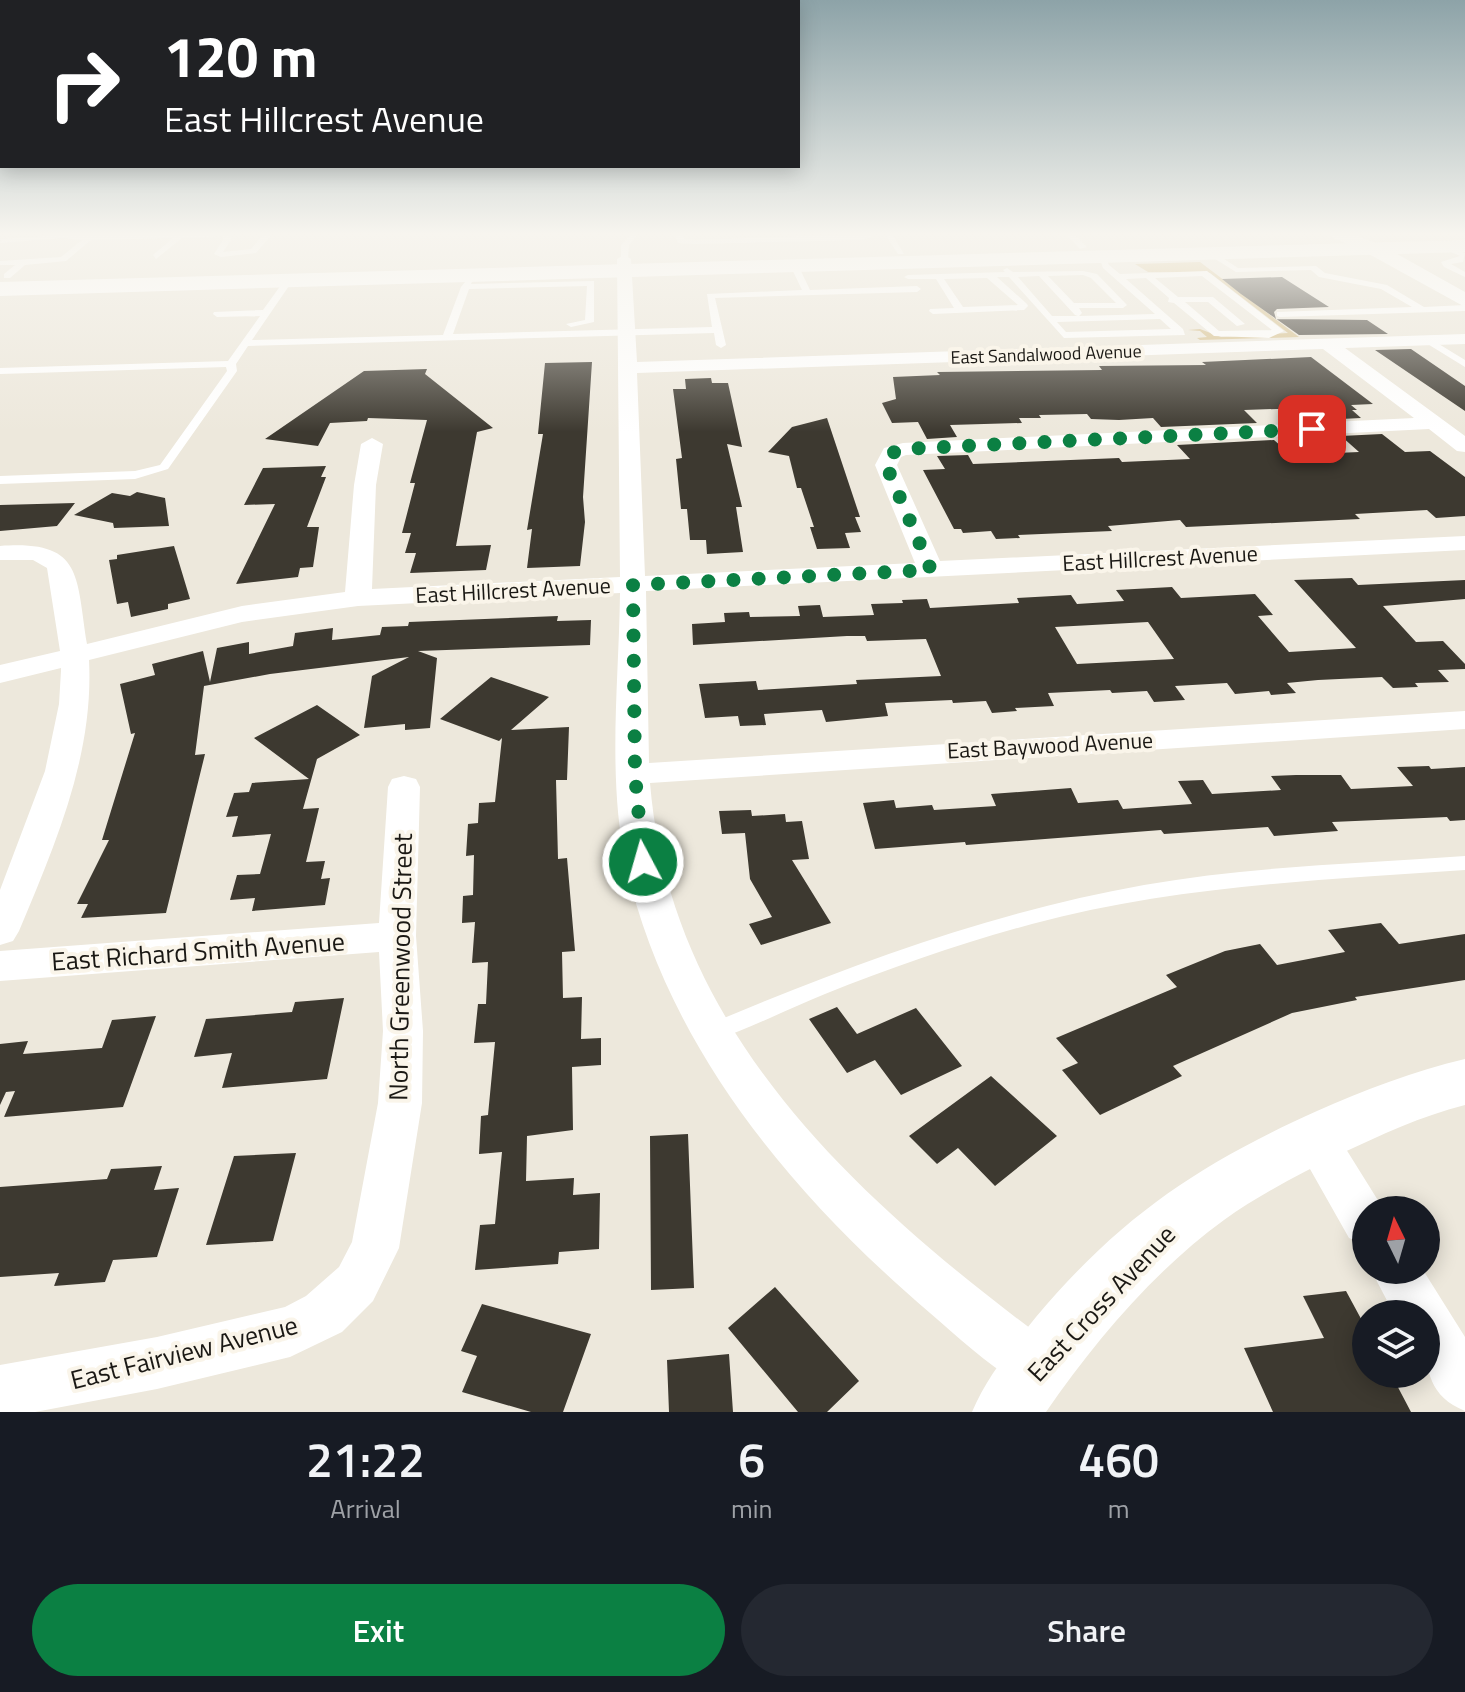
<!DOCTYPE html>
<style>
body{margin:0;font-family:"Titillium Web",sans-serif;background:#242831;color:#f1f3f6;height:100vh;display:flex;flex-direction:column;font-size:30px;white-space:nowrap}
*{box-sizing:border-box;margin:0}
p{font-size:26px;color:#9ea1a6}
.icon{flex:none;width:44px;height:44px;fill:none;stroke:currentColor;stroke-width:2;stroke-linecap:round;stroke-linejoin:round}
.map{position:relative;height:1412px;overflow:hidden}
.panel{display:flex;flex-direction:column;background:#171b24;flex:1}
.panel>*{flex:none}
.guide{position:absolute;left:0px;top:0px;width:800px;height:168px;box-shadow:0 4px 20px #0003;background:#202124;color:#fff;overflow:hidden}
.needle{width:52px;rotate:355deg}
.buttons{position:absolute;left:1352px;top:1196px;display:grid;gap:16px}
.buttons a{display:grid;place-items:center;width:88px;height:88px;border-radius:50%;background:#171b24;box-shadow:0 4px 20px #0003;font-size:40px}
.pin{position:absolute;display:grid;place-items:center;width:68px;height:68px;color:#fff;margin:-34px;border-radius:16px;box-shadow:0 4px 12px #0006}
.me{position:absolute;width:88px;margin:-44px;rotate:354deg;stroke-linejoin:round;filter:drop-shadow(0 0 6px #0008)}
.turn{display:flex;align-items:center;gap:28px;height:168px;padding:0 32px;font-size:36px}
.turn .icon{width:104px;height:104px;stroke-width:2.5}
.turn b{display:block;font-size:56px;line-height:68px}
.eta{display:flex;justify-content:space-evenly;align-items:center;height:136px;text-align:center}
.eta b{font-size:48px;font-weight:600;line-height:56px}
.cta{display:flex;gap:16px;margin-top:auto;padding:16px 32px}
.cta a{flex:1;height:92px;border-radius:48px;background:#0b8043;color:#fff;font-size:32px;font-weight:600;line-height:92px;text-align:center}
.cta a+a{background:#242831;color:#f1f3f6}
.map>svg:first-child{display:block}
.green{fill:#d5be89}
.building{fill:#3d3930;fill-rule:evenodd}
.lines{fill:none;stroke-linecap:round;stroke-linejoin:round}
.service{fill:#fff;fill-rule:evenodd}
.minor{fill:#fff;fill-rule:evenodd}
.tertiary{fill:#fff;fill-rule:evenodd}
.secondary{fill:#fff;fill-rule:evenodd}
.route{stroke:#0b8043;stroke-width:14;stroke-dasharray:0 25.2}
.labels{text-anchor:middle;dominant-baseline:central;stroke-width:8;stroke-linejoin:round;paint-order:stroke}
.far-street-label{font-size:18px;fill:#1a1814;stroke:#faf5ea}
.street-label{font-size:22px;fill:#1a1814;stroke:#faf5ea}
.near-street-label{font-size:26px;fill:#1a1814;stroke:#faf5ea}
</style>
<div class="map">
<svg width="1465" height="1412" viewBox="0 0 1465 1412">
<rect width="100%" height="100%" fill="#ede8dc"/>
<path class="green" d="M1200,262l99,75 -99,3 -3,-2 10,-1 -7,-6 -12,-1 12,-1 21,8 67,-4 -78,-60 -62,-1 -13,-8z"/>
<path class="building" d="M1282,277l47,30 -52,2 -3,3 2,7 91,1 21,14 -89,1 -58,-41 -19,-15z
M1411,349l54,37v25l-90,-61z
M1311,357l62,47 -22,1 6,5h-5l9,8 -40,2 -14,-12 -63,2 13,13 -96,4 -8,-9 -34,2 -28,-1 -4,-5 -48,1 2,3h-22l3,5 -72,2 7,12 -30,2 -9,-17 -26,1 -10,-20 14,-4 -3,-22 47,-2 -3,-3 165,-2 -3,-4 107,-1 -4,-3z
M592,362l-9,135 2,25 -5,44 -53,2 5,-39 -5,1 16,-96h-5l7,-71z
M427,369l-2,5 68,54 -16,4 -21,114 35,-1 -5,25 -76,3 6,-20h-11l6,-20h-9l13,-50h-5l17,-63 -59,-2 -1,3 -37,2 -12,23 -53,-7 99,-68z
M711,378l1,5h16l14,64 -15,-3 15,63h-6l7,45 -36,2 -1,-14h-16l-3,-31h-6l-5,-50 6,-1 -9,-69h13l-1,-10z
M827,418l33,99h-5l6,15 -16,1 5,15 -33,1 -7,-22h4l-13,-39h-4l-8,-32 -21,-4 24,-25z
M1382,434l23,18 25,-1 35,26v39l-29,2 -9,-8 -72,4 5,5 -174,8 -6,-7 -72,6 4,5 -94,4 2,3 -24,1 -5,-8 -28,2 -2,-4h-7l-31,-59 22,-1 -8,-13 31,-1 5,9 146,-6 3,4 68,-3 -13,-14 97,-5 17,15 68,-3 -18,-16z
M326,466l-5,11h5l-19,50h12l-6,40 -13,1 -2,9 -62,7 39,-80 -31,1 19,-37z
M137,492l28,6 4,28 -55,2 -1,-5 -39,-8 38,-22 18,3z
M75,503l-18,23 -57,5v-26z
M174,546l16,53 -22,5v5l-37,8 -3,-15 -11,2 -8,-44 8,-1v-4z
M1352,578l6,7 107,-5v19l-82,7 33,36 27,-1 22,23v5l-27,1 11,12 -34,1 3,4 -25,1 -11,-11 -64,3 -31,3 9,10 -25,2 -2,-4 -34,3 -8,-11 -52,3 10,14 -31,2 -7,-11 -35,2 -2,-3 -62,3 6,13 -39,2 2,3 -25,2 -6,-12 -33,2 -1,-3 -67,3 3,13 -62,6 -4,-12 -58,4 2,11 -26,1 -2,-10 -33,2 -6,-34 57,-3 2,9 99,-6 -1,-4 85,-4 -15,-37 -59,2 -2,-5h-18l-154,9 -1,-21 33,-2 -1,-9 25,-1 1,5 50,-1 -2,-10 22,-1 3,12 51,-2 -3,-11 32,-1 -1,-3 25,-1 3,9 89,-5 -2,-5 54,-3 6,9 47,-3 -8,-11 56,-3 9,11 74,-4 18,21 -15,1 31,36 67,-4 -62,-68zM1148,622l26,37 -97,5 -22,-37z
M558,616l-1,5 34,-1 -1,25 -172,6 19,7 -7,70 -25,2v-6l-41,4 8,-52 37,-19 -139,17 -66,12 -9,69 10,-1 -39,159 -85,5 7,-14h-11l32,-64h-7l33,-107 -4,1 -11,-50 35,-9 -3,-11 51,-13 7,31 7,-34 32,-6v12l44,-8 2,-13 38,-5 -1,12 48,-5 2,-8 26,-1 1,-4z
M491,677l58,20 -38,33 58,-3 -2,53h-11l2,79 9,-1 8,93 -13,1 1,46 19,-1 -1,42 20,-1v27l-29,2 1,63 -46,6 -1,45 48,-3 -1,17 27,-2 -1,56 -40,3 -1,12 -83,6 5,-45 15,-1 7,-72 -23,2 2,-38 7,-1 7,-73 -21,1 4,-39h8l2,-42 -16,1 3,-41 -13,1 1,-27 10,-1 1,-40 -8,1 2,-32 10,-1 1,-20 16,-1 7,-64 -3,3 -59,-22z
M317,705l43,30 -43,24 -14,50 16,-1 -13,54 19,-1 -4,18 9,-1 -5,27 -73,6 3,-13 -25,2 7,-25 23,-1 11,-40 -39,3 6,-21 -12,1 8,-24 15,-1 3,-9 57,-4 -55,-41z
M1429,766l2,3 34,-2v53l-15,1 -3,-4 -115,5 6,9 -64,5 -6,-9 -104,7 -3,-4 -195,15 -1,-3 -90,7 -12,-46 31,-3 2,8 36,-3 2,5 62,-4 -5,-12 80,-6 7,15 40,-3 5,9 69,-5 -14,-23 25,-1 9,14 69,-4 -10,-14 25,-1h45l10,14 62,-3 -16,-19z
M751,810l1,6 33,-2 1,8 16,-1 7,38 -17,1 39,63 -70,22 -12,-21 23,-7 -22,-38 -5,-46 -23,1 -3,-23z
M1381,923l18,21 66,-10v46l-110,17 2,3 -65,13 -119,53 9,10 -82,39 -38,-45 16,-7 -22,-25 121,-51 -11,-12 59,-24 35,-7 17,21 68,-13 -17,-22z
M344,998l-17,81 -105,9 10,-35 -38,4 12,-38 86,-7 3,-10z
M837,1007l20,27 59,-26 46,58 -61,29 -26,-35 -28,13 -38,-54z
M156,1016l-33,91 -119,10 11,-26 -9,1 -6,13v-61l28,-3 -5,13 79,-6 10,-28z
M991,1076l66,60 -62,50 -37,-38 -21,16 -28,-28z
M688,1134l6,154 -43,2 -1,-154z
M296,1153l-23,88 -67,4 28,-89z
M162,1166l-8,24 25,-2 -22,69 -44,3 -8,22 -51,4 5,-13 -59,4v-90l107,-8 4,-10z
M775,1287l84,94 -32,31h-29l-70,-84z
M1346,1291l20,37v46h25l20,38h-138l-29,-64 80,-10 -21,-42z
M482,1304l109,30 -28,78h-32l-69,-20 15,-36 -16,-5z
M729,1354l4,58h-64l-2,-52z"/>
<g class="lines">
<path class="service" d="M45,234h189l-4,2 1,4 -8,12 28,-3 13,-15h8l-16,19 -35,4 -7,-3 9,-14v-4l-41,2 -26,21 -3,-4 20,-17 -82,2 -25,21 -41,4 -15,13h-6v-4l11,-9h-15v-4l61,-4 21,-17 -19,-2 -63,5 2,-4 46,-3z
M631,234h7l-9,11 -1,14 -7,2v-16z
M675,234h8l1,5 10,1 169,-6h8l1,3 -11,3 -167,4 -16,-1z
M885,234h7l12,20h-6z
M1066,234h8l13,13 -7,2z
M1444,245l21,8 -2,9 -12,2 14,8v5l-21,-10 -3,-5 19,-6 -16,-7z
M1215,253l23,15 78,-2 9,7 62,12 37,22 41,-2v6l-185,6 -3,-1v-4l135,-5 -31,-18 -62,-12 -8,-7 -75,2 -24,-15z
M1099,256h6l4,9 11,9 87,-3 77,60 -15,7 -55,-2 -40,-33 -6,-1 1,-4 -23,-20 -20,1 57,50 2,6 -121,3 -55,-61h-12l30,27 1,2 -4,4 -91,4 -4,-3 1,-2 24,-1 -18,-29h-28l-4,-2 4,-2 97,-3 -2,-2 4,-2 6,4 70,-1 14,3 30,31 -4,3h-44l3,5 -3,3 76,-2 -52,-46zM1083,275l8,3 25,25h-42l-26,-27zM1039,276l36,39 3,1h-26l-34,-39zM1202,276l70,54 -53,1 -34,-29h23l29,24 8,-2 -32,-27h-35l-23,-19zM987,278l31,27 -55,2 -19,-28zM1160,319l11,10 -105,3 -9,-10z
M795,265l4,2 11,23 107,-4 4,3 -4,3 -202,6 11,47 -5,3 -5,-3 -2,-12 -466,13 -12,18 1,7 -69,98 -33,10 -135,5v-8l135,-5 25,-6 67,-94 -1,-4 -226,7v-6l228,-7 32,-45 -43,1 -4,-3 1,-2 49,-2 23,-32 7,2 -41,60 191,-5 18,-48 8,-10 4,2 -2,5 123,-3v41l-23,5 -5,-3 19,-4 2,-34 -118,3 -16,45 259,-7 -5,-33 95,-4 -11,-23z
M1429,338l36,22v7l-39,-24v-4z
M1465,856v14c-146,10 -291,16 -433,54 -70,19 -139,43 -207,70 -37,15 -74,34 -112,47l-8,-3 -3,-6 3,-6c142,-60 287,-114 439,-141 106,-19 214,-21 321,-29z"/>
<path class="minor" d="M624,255l7,4 6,103 828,-28v10l-120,4 120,88v16l-8,-1 -28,-22 -523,26 -5,2 -4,8 43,96 525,-25v14l-819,41 3,172 816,-52v18l-815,54c21,254 214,422 405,564l8,18 -8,18 -18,8c-40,-16 -74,-50 -107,-78 -138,-118 -263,-266 -304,-448 -19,-88 -7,-183 -6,-272l-262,13 -116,16 -153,38c5,96 -34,185 -70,271l-6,10 -13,4v-55l45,-119 14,-67 2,-33v-3l-61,15v-18l60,-14 -13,-83 -14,-8h-33v-14c83,-6 76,29 87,98l155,-38 103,-14 9,-107 7,-41 11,-6 11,6 -7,41 -4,104 248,-12 -3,-318zM1323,349l91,69 -511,25 -19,5 -9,17 40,98 -270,13 -8,-203z
M404,776l12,3 4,8 -4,149 7,95 -1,72 -23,145 -26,53 -31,31 -52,25 -133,32 -122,23h-35v-47l157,-28 128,-30 21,-11 33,-29 13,-25 26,-139 5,-72 -4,-79 -379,29v-30l379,-28 9,-136 4,-8z
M1315,1119l16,6 53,85h-18v35l-17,-7 -56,-99 6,-14z
M1371,1270h52l42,67v74c-45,-18 -39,-56 -39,-97h-32z"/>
<path class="tertiary" d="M1325,234h27l29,11 84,47v15l-98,-54z
M1465,1059v46c-44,11 -84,30 -125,49 -40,20 -80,40 -116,66 -70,51 -129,121 -178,192h-74c15,-36 40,-65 64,-95 84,-100 163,-153 281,-206 47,-21 97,-40 148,-52z"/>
<path class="secondary" d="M1465,240v12l-1465,44v-14z"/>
</g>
<linearGradient id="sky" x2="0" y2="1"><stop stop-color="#8da3a8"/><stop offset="0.54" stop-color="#f7f5ef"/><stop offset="1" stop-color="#f7f5ef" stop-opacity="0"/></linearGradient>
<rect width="1465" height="432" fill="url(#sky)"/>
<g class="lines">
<path class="route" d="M643,862l-8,-88 -2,-189 298,-15 -45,-105 6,-12 11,-4 409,-20"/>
</g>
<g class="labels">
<g class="far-street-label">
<text transform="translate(1046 354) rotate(-2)">East Sandalwood Avenue</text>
</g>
<g class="street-label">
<text transform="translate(1160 558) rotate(-3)">East Hillcrest Avenue</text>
<text transform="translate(513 590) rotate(-3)">East Hillcrest Avenue</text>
<text transform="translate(1050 745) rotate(-3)">East Baywood Avenue</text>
</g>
<g class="near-street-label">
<text transform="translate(198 951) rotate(-4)">East Richard Smith Avenue</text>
<text transform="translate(400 967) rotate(-89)">North Greenwood Street</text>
<text transform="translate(1101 1303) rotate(-47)">East Cross Avenue</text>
<text transform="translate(184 1352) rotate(-14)">East Fairview Avenue</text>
</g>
</g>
</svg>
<div class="buttons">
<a><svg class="needle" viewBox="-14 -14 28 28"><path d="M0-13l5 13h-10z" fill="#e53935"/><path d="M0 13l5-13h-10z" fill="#9ea1a6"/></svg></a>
<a><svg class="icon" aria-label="layers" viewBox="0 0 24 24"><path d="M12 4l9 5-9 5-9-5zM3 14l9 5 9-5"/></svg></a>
</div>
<div class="pin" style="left:1312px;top:429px;background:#d93025"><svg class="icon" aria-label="arrive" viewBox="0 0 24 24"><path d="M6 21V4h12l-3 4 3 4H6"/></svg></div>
<svg class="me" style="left:643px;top:862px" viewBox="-20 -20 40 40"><circle r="17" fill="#0b8043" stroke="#fff" stroke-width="3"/><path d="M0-11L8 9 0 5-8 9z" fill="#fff"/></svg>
<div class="guide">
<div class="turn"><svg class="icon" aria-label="right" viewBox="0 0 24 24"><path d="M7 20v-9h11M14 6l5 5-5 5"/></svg><div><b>120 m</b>East Hillcrest Avenue</div></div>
</div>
</div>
<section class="panel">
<div class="eta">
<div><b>21:22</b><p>Arrival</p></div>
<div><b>6</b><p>min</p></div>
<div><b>460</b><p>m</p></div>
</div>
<div class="cta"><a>Exit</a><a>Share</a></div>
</section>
